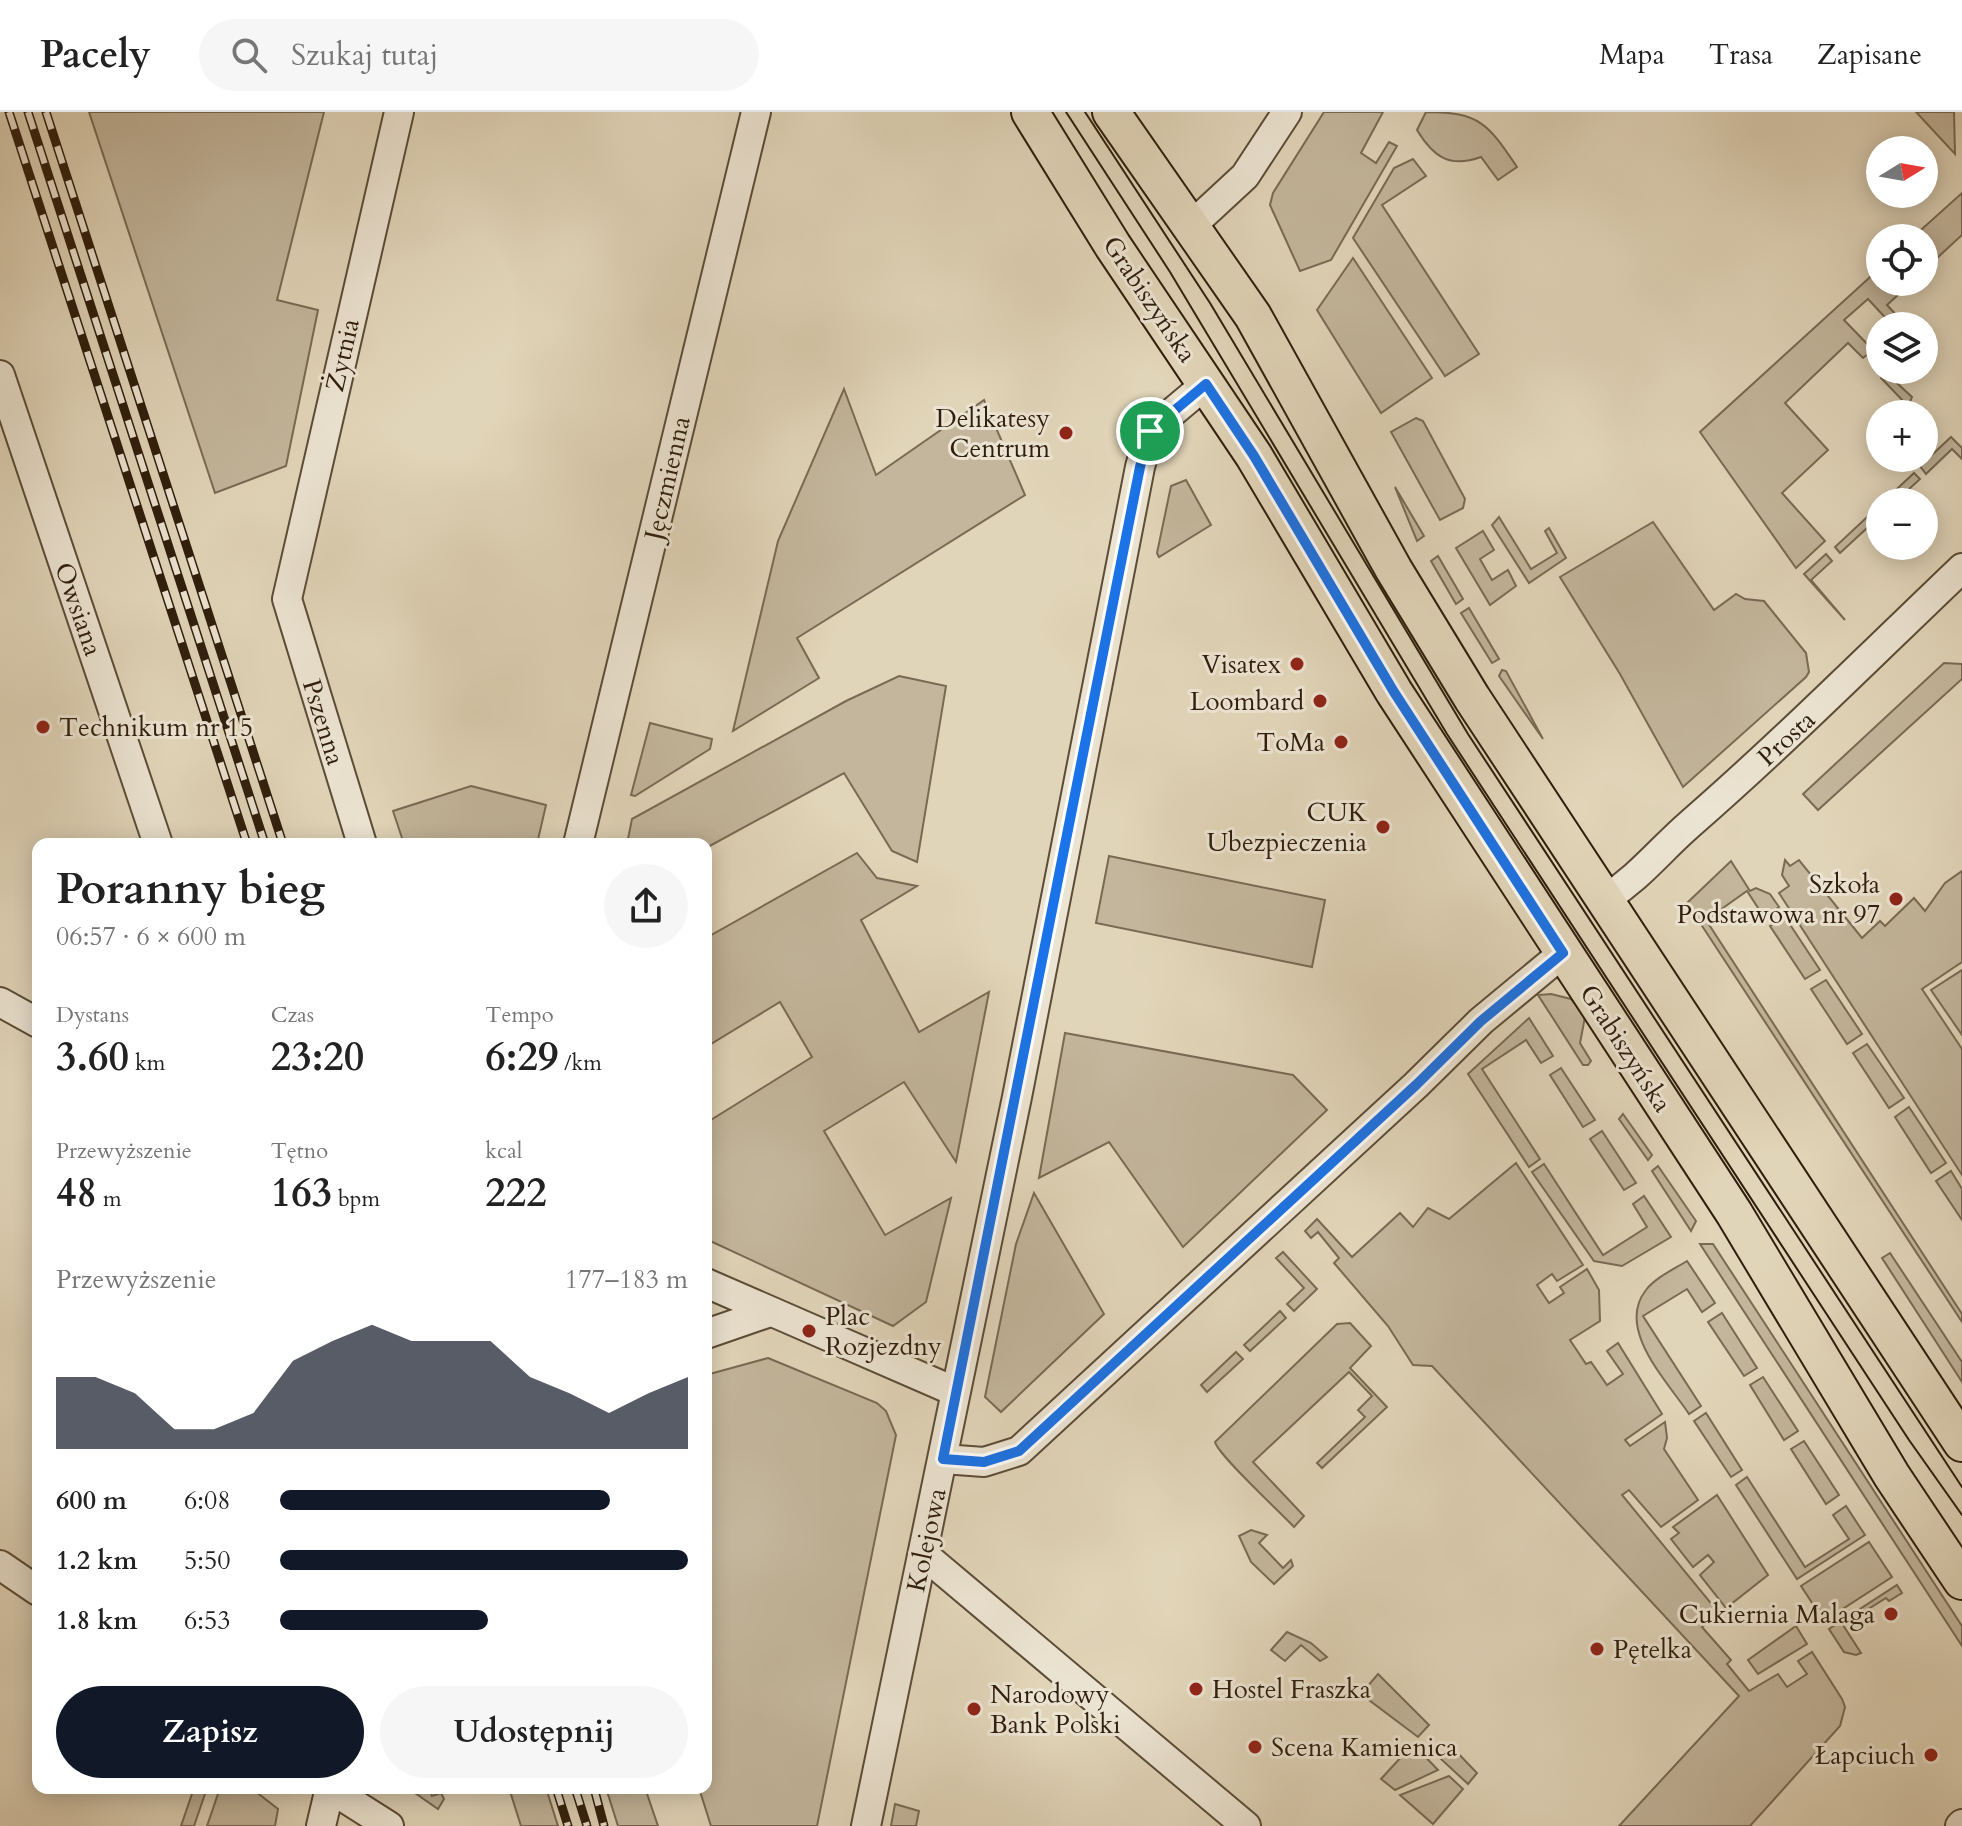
<!DOCTYPE html>
<html lang="pl">
<meta charset="utf-8">
<style>
:root{--surface:#fff;--page:#f6f6f6;--text:#222;--muted:#767676;--line:#e0e0e0;--accent:#111827}
body{margin:0;font-family:Cardo,serif;background:var(--page);color:var(--text);height:100vh;display:flex;flex-direction:column;font-size:30px;white-space:nowrap}
*{box-sizing:border-box;margin:0}
p{font-size:26px;color:var(--muted)}
.icon{flex:none;width:44px;height:44px;fill:none;stroke:currentColor;stroke-width:2;stroke-linecap:round;stroke-linejoin:round}
.map{position:relative;flex:1;overflow:hidden}
.drawer{position:absolute;left:32px;top:726px;width:680px;height:956px;display:flex;flex-direction:column;background:var(--surface);border-radius:16px;box-shadow:0 4px 20px #0003}
.drawer>*{flex:none}
.needle{width:52px;rotate:79deg}
.buttons{position:absolute;left:1866px;top:24px;display:grid;gap:16px}
.buttons a{display:grid;place-items:center;width:72px;height:72px;border-radius:50%;background:var(--surface);box-shadow:0 4px 20px #0003;font-size:40px}
.pin{position:absolute;display:grid;place-items:center;width:68px;height:68px;color:#fff;margin:-34px;border:4px solid #fff;border-radius:50%;box-shadow:0 2px 8px #0007}
.round{display:grid;place-items:center;flex:none;width:84px;height:84px;border-radius:42px;background:var(--page)}
.head{display:flex;align-items:center;justify-content:space-between;height:136px;padding:0 24px}
h1{font-size:44px;font-weight:700;line-height:60px}
.metrics{display:grid;grid-template-columns:repeat(3,1fr);gap:12px;height:136px;padding:8px 24px}
.metrics div{display:grid;align-content:center}
.metrics b{font-size:40px;font-weight:700}
.metrics small{font-size:22px;font-weight:400}
.metrics p{font-size:22px}
.chart{height:224px;padding:16px 24px}
.chart p{display:flex;justify-content:space-between}
.chart svg{width:100%;height:144px;margin-top:8px;fill:var(--accent);opacity:.7}
.cta{display:flex;gap:16px;margin-top:auto;padding:16px 24px}
.cta a{flex:1;height:92px;border-radius:48px;background:var(--accent);color:#fff;font-size:32px;font-weight:700;line-height:92px;text-align:center}
.cta a+a{background:var(--page);color:var(--text)}
ul{padding:0 24px;list-style:none;font-size:26px}
li{display:grid;grid-template-columns:128px 96px 1fr;align-items:center;height:60px}
li i{height:20px;border-radius:10px;background:var(--accent)}
header{display:flex;align-items:center;gap:48px;box-sizing:border-box;height:112px;padding:0 40px;background:var(--surface);border-bottom:2px solid var(--line)}
header strong{font-size:38px}
nav{display:flex;gap:44px;margin-inline-start:auto;font-size:28px}
.search{width:560px;height:72px;background:var(--page);display:flex;align-items:center;gap:20px;box-sizing:border-box;padding:0 28px;border-radius:44px;color:var(--muted);font-size:30px}
.map>svg:first-child{display:block}
</style>
<header>
<strong>Pacely</strong>
<div class="search"><svg class="icon" aria-label="search" viewBox="0 0 24 24"><circle cx="10" cy="10" r="6"/><path d="M15 15l6 6"/></svg>Szukaj tutaj</div>
<nav><a>Mapa</a><a>Trasa</a><a>Zapisane</a></nav>
</header>
<div class="map">
<svg width="1962" height="1714" viewBox="0 0 1962 1714">
<rect width="100%" height="100%" fill="#e1d5b9"/>
<filter id="stains"><feTurbulence type="fractalNoise" baseFrequency=".0025" numOctaves="4"/><feColorMatrix values="0 0 0 0 .2 0 0 0 0 .09 0 0 0 0 .02 0 0 0 .5 -.17"/></filter>
<radialGradient id="worn" r=".72"><stop offset=".6" stop-color="#630" stop-opacity="0"/><stop offset="1" stop-color="#630" stop-opacity=".3"/></radialGradient>
<g fill="#c3b69c" stroke="#796a54" stroke-width="2">
<path d="M89,0H324L277,188L318,198L286,354L215,381Z"/>
<path d="M1324,0H1383L1361,41L1376,51L1389,30L1397,34L1331,148L1300,159L1270,93L1273,81Z"/>
<path d="M1426,0C1480,0 1488,12 1517,55L1498,68L1481,45C1450,56 1434,46 1417,18Z"/>
<path d="M1916,0H1954L1955,42Z"/>
<path d="M1413,47L1426,64L1382,93L1479,242L1445,264L1353,126L1394,56Z"/>
<path d="M1962,81V123L1924,158V126H1912Z"/>
<path d="M1353,146L1432,266L1381,301L1317,198Z"/>
<path d="M1880,156V170H1912L1887,193L1903,210L1893,214L1868,187L1844,208L1873,238L1863,246L1848,231L1785,291L1828,338L1782,381L1825,429L1796,456L1700,320Z"/>
<path d="M1884,259L1912,285L1910,290L1905,291L1881,266Z"/>
<path d="M844,277L876,363L984,288L1025,383L797,526L819,566L733,619L778,429Z"/>
<path d="M1416,306L1423,309L1465,387L1463,396L1440,408L1391,320Z"/>
<path d="M1951,325L1962,336V347L1952,337L1926,362L1920,354Z"/>
<path d="M1914,361L1920,367L1895,390H1883Z"/>
<path d="M1186,368L1211,413L1159,445L1157,441L1171,374Z"/>
<path d="M1395,375L1424,424L1417,429Z"/>
<path d="M1880,393V404L1840,441L1835,435Z"/>
<path d="M1499,405L1531,457L1557,441L1545,419L1549,416L1566,446L1529,471L1492,413Z"/>
<path d="M1653,410L1714,498L1736,482L1745,487L1764,489L1806,541L1809,560L1806,565L1683,675L1620,562L1560,465Z"/>
<path d="M1483,419L1494,438L1480,447L1492,468L1508,458L1516,474L1490,493L1456,436Z"/>
<path d="M1826,442L1832,449L1811,468L1845,508L1804,462Z"/>
<path d="M1438,444L1463,487L1456,492L1431,449Z"/>
<path d="M1469,496L1499,547L1492,551L1461,501Z"/>
<path d="M1944,551L1962,552V567L1818,698L1803,682Z"/>
<path d="M1502,558L1506,559L1543,627L1499,564Z"/>
<path d="M899,564L946,574L917,750L892,739L844,661L706,736V732H627L632,707L846,589Z"/>
<path d="M650,611L712,627L710,637L635,684L631,683Z"/>
<path d="M471,674L546,693L537,732H404L393,699Z"/>
<path d="M857,741L877,766L917,774L861,808L919,920L989,880L956,1050L904,970L824,1019L885,1123L951,1086L926,1190L893,1214L706,1127V1011L812,945L780,890L706,935V826Z"/>
<path d="M1109,744L1325,788L1312,855L1096,811Z"/>
<path d="M1785,748L1790,754L1799,748L1862,826L1880,809L1885,814L1914,786L1925,799L1945,771L1962,759V850L1922,877L1962,937V1063L1779,781L1789,774L1782,763Z"/>
<path d="M1731,749L1750,779L1756,776L1770,782L1779,795L1764,805L1747,779L1706,808L1962,1202V1210L1687,791Z"/>
<path d="M1785,805L1820,858L1805,867L1770,814Z"/>
<path d="M1962,858V923L1931,878Z"/>
<path d="M1826,868L1862,922L1847,932L1811,877Z"/>
<path d="M1551,882L1571,887L1585,905L1580,931L1591,949L1588,953H1583L1538,883Z"/>
<path d="M1529,906L1553,944L1541,951L1526,928L1482,957L1540,1047L1529,1055L1468,962Z"/>
<path d="M1065,921L1293,963L1327,998L1183,1135L1109,1030L1039,1066Z"/>
<path d="M1867,932L1904,986L1889,996L1853,941Z"/>
<path d="M1561,956L1595,1008L1583,1015L1550,963Z"/>
<path d="M1909,995L1946,1051L1931,1061L1895,1005Z"/>
<path d="M1623,1002L1652,1043L1648,1048L1619,1007Z"/>
<path d="M1602,1019L1636,1071L1624,1078L1590,1027Z"/>
<path d="M1516,1051L1583,1153L1557,1169L1552,1162L1537,1173L1549,1191L1564,1181L1560,1175L1587,1157L1599,1178L1600,1209L1570,1228L1586,1252L1591,1250L1607,1273L1623,1262L1607,1239L1618,1231L1662,1302L1625,1328L1630,1334L1665,1310L1667,1326L1664,1337L1698,1388L1661,1415L1629,1378L1622,1383L1719,1501L1702,1515L1731,1548L1727,1552L1749,1579L1778,1562L1787,1575L1807,1562L1798,1549L1812,1540L1842,1587L1845,1595L1840,1614L1750,1714H1619L1739,1584L1432,1254L1413,1253L1388,1214L1334,1151L1339,1146L1318,1120L1311,1126L1305,1119L1317,1107L1352,1145L1400,1101L1413,1115L1428,1096L1449,1107Z"/>
<path d="M1544,1052L1603,1143L1647,1115L1633,1092L1644,1084L1671,1125L1622,1154L1594,1149L1532,1060Z"/>
<path d="M1658,1054L1696,1109L1691,1119L1652,1059Z"/>
<path d="M1951,1059L1962,1077V1108L1936,1069Z"/>
<path d="M1034,1081L1104,1202L1001,1300L985,1285L1016,1132Z"/>
<path d="M1700,1132H1713L1962,1514V1534Z"/>
<path d="M1283,1140L1317,1177L1294,1199L1287,1192L1304,1176L1276,1146Z"/>
<path d="M1890,1141L1962,1250V1270L1882,1146Z"/>
<path d="M1687,1149L1715,1191L1702,1200L1687,1177L1643,1204L1701,1294L1689,1302C1668,1270 1615,1217 1646,1178C1655,1166 1674,1157 1687,1149Z"/>
<path d="M1280,1199L1286,1206L1250,1239L1244,1233Z"/>
<path d="M1722,1201L1757,1256L1744,1264L1708,1210Z"/>
<path d="M1350,1211L1371,1234L1350,1256L1387,1295L1322,1356L1317,1351L1365,1305L1358,1298L1372,1284L1349,1260L1253,1350L1304,1404L1294,1415C1280,1400 1218,1343 1215,1330L1337,1212Z"/>
<path d="M1236,1240L1243,1247L1207,1280L1201,1273Z"/>
<path d="M768,1246L877,1291L886,1299L896,1323L817,1714H711L699,1676H706V1263Z"/>
<path d="M1763,1265L1798,1319L1784,1328L1750,1273Z"/>
<path d="M1706,1301L1742,1358L1731,1365L1694,1309Z"/>
<path d="M1804,1329L1839,1383L1826,1392L1791,1337Z"/>
<path d="M1747,1365L1805,1455L1849,1427L1833,1403L1846,1394L1865,1423L1797,1467L1736,1373Z"/>
<path d="M1717,1383L1768,1463L1726,1496L1700,1463L1714,1450L1708,1443L1693,1455L1671,1427L1679,1421L1673,1415Z"/>
<path d="M1251,1418L1267,1423L1259,1431L1283,1456L1291,1448L1293,1454L1274,1472L1251,1450L1239,1424Z"/>
<path d="M1869,1430L1892,1465L1824,1509L1801,1474Z"/>
<path d="M1897,1473L1902,1481L1889,1489L1886,1486L1843,1513L1861,1541L1856,1543L1844,1540L1829,1517Z"/>
<path d="M1796,1514L1807,1532L1758,1562L1748,1548Z"/>
<path d="M1287,1520L1311,1531L1327,1545L1320,1549L1301,1533L1285,1549L1271,1538Z"/>
<path d="M1378,1562L1429,1613L1418,1625L1361,1582Z"/>
<path d="M1413,1632L1438,1658L1395,1678L1381,1667Z"/>
<path d="M1452,1635L1477,1661L1468,1672L1441,1647Z"/>
<path d="M1449,1664L1463,1677L1433,1712L1400,1683Z"/>
<path d="M194,1676H207L194,1714H181Z"/>
<path d="M220,1676H251L278,1697L275,1714H207Z"/>
<path d="M408,1676L430,1678L432,1684L441,1681L444,1687L438,1697Z"/>
<path d="M509,1676H546L558,1714H521Z"/>
<path d="M606,1676H645L658,1714H618Z"/>
<path d="M895,1692L919,1699L916,1714H891Z"/>
</g>
<g fill="none" stroke-linecap="round" stroke-linejoin="round">
<defs>
<g id="minor">
<path d="M1191,114L1245,64L1287,0"/>
<path d="M0,263L158,732"/>
<path d="M362,732L287,487L399,0"/>
<path d="M578,732L756,0"/>
<path d="M1604,788C1642,763 1658,740 1690,712C1784,630 1872,542 1962,456"/>
<path d="M0,890L38,911"/>
<path d="M706,1171L954,1279"/>
<path d="M706,1222L770,1200"/>
<path d="M943,1347L984,1350L1019,1339L1416,973L1481,909L1563,841"/>
<path d="M923,1442L1246,1714"/>
<path d="M0,1453L38,1479"/>
<path d="M329,1676L389,1714"/>
<path d="M321,1714L330,1676"/>
<path d="M866,1714L1017,985L1140,355L1150,319L1206,272"/>
<path d="M1960,1714L1962,1712"/>
</g>
<g id="major">
<path d="M1030,0L1113,134L1254,344L1394,580L1734,1101L1892,1364L1962,1469"/>
<path d="M1111,0L1253,204L1394,458L1472,586L1962,1331"/>
</g>
</defs>
<use href="#minor" stroke="#5c4c37" stroke-width="32"/>
<use href="#major" stroke="#2f1e0c" stroke-width="40"/>
<use href="#minor" stroke="#ece4d2" stroke-width="28"/>
<use href="#major" stroke="#e1d5b9" stroke-width="36"/>
<g stroke="#2f1e0c" stroke-width="2">
<path d="M1066,0L1170,160L1447,622L1909,1328L1962,1403"/>
<path d="M1085,0L1210,191L1468,622L1962,1375"/>
</g>
<defs>
<g id="rail">
<path d="M9,0L247,732"/>
<path d="M28,0L265,732"/>
<path d="M46,0L283,732"/>
<path d="M556,1676L568,1714"/>
<path d="M575,1676L587,1714"/>
<path d="M594,1676L604,1714"/>
</g>
</defs>
<use href="#rail" stroke="#2f1e0c" stroke-width="9"/>
<use href="#rail" stroke="#ece4d2" stroke-width="6" stroke-dasharray="18" stroke-linecap="butt"/>
</g>
<g fill="none" stroke-linecap="round" stroke-linejoin="round">
<defs>
<path id="route" d="M1206,272L1254,344L1394,580L1563,841L1481,909L1416,973L1019,1339L984,1350L943,1347L1140,355L1150,319Z"/>
</defs>
<use href="#route" stroke="#fff" stroke-width="16"/>
<use href="#route" stroke="#1a73e8" stroke-width="10"/>
</g>
<g fill="#8f2418" stroke="#ece4d2" stroke-width="3">
<circle cx="1066" cy="321" r="8"/>
<circle cx="1297" cy="552" r="8"/>
<circle cx="1320" cy="589" r="8"/>
<circle cx="43" cy="615" r="8"/>
<circle cx="1341" cy="630" r="8"/>
<circle cx="1383" cy="715" r="8"/>
<circle cx="1896" cy="787" r="8"/>
<circle cx="809" cy="1219" r="8"/>
<circle cx="1891" cy="1502" r="8"/>
<circle cx="1597" cy="1537" r="8"/>
<circle cx="1196" cy="1577" r="8"/>
<circle cx="974" cy="1597" r="8"/>
<circle cx="1255" cy="1635" r="8"/>
<circle cx="1931" cy="1643" r="8"/>
</g>
<g text-anchor="middle" stroke-width="6" stroke-linejoin="round" paint-order="stroke">
<g font-size="26" fill="#2f1e0c" stroke="#ece4d2">
<text transform="translate(1150 187) rotate(56)" y="9">Grabiszyńska</text>
<text transform="translate(342 243) rotate(-77)" y="9">Żytnia</text>
<text transform="translate(667 366) rotate(-77)" y="9">Jęczmienna</text>
<text transform="translate(79 497) rotate(71)" y="9">Owsiana</text>
<text transform="translate(324 610) rotate(73)" y="9">Pszenna</text>
<text transform="translate(1786 626) rotate(-43)" y="9">Prosta</text>
<text transform="translate(1626 936) rotate(57)" y="9">Grabiszyńska</text>
<text transform="translate(926 1428) rotate(-78)" y="9">Kolejowa</text>
</g>
<g font-size="26" fill="#2f1e0c" stroke="#ece4d2" text-anchor="end">
<text x="1050" y="315">Delikatesy<tspan x="1050" dy="30">Centrum</tspan></text>
<text x="1281" y="561">Visatex</text>
<text x="1304" y="598">Loombard</text>
<text x="59" y="624" text-anchor="start">Technikum nr 15</text>
<text x="1325" y="639">ToMa</text>
<text x="1367" y="709">CUK<tspan x="1367" dy="30">Ubezpieczenia</tspan></text>
<text x="1880" y="781">Szkoła<tspan x="1880" dy="30">Podstawowa nr 97</tspan></text>
<text x="825" y="1213" text-anchor="start">Plac<tspan x="825" dy="30">Rozjezdny</tspan></text>
<text x="1875" y="1511">Cukiernia Malaga</text>
<text x="1613" y="1546" text-anchor="start">Pętelka</text>
<text x="1212" y="1586" text-anchor="start">Hostel Fraszka</text>
<text x="990" y="1591" text-anchor="start">Narodowy<tspan x="990" dy="30">Bank Polski</tspan></text>
<text x="1271" y="1644" text-anchor="start">Scena Kamienica</text>
<text x="1915" y="1652">Łapciuch</text>
</g>
</g>
<rect width="100%" height="100%" filter="url(#stains)"/>
<rect width="100%" height="100%" fill="url(#worn)"/>
</svg>
<div class="buttons">
<a><svg class="needle" viewBox="-14 -14 28 28"><path d="M0-13l5 13h-10z" fill="#e53935"/><path d="M0 13l5-13h-10z" fill="#767676"/></svg></a>
<a><svg class="icon" aria-label="locate" viewBox="0 0 24 24"><circle cx="12" cy="12" r="6"/><path d="M12 2v4M12 18v4M2 12h4M18 12h4"/></svg></a>
<a><svg class="icon" aria-label="layers" viewBox="0 0 24 24"><path d="M12 4l9 5-9 5-9-5zM3 14l9 5 9-5"/></svg></a>
<a>+</a>
<a>−</a>
</div>
<div class="pin" style="left:1150px;top:319px;background:#1e9e55"><svg class="icon" aria-label="arrive" viewBox="0 0 24 24"><path d="M6 21V4h12l-3 4 3 4H6"/></svg></div>
<section class="drawer">
<div class="head"><div><h1>Poranny bieg</h1><p>06:57 · 6 × 600 m</p></div><a class="round"><svg class="icon" aria-label="share" viewBox="0 0 24 24"><path d="M12 15V3M7 8l5-5 5 5M5 13v7h14v-7"/></svg></a></div>
<div class="metrics">
<div><p>Dystans</p><b>3.60<small> km</small></b></div>
<div><p>Czas</p><b>23:20</b></div>
<div><p>Tempo</p><b>6:29<small> /km</small></b></div>
</div>
<div class="metrics">
<div><p>Przewyższenie</p><b>48<small> m</small></b></div>
<div><p>Tętno</p><b>163<small> bpm</small></b></div>
<div><p>kcal</p><b>222</b></div>
</div>
<div class="chart"><p><span>Przewyższenie</span>177–183 m</p>
<svg viewBox="0 0 160 44" preserveAspectRatio="none"><path d="M0 44V22L10 22L20 27L30 38L40 38L50 33L60 17L70 11L80 6L90 11L100 11L110 11L120 22L130 27L140 33L150 27L160 22V44z"/></svg>
</div>
<ul>
<li><b>600 m</b>6:08<i style="width:81%"></i></li>
<li><b>1.2 km</b>5:50<i style="width:100%"></i></li>
<li><b>1.8 km</b>6:53<i style="width:51%"></i></li>
</ul>
<div class="cta"><a>Zapisz</a><a>Udostępnij</a></div>
</section>
</div>
